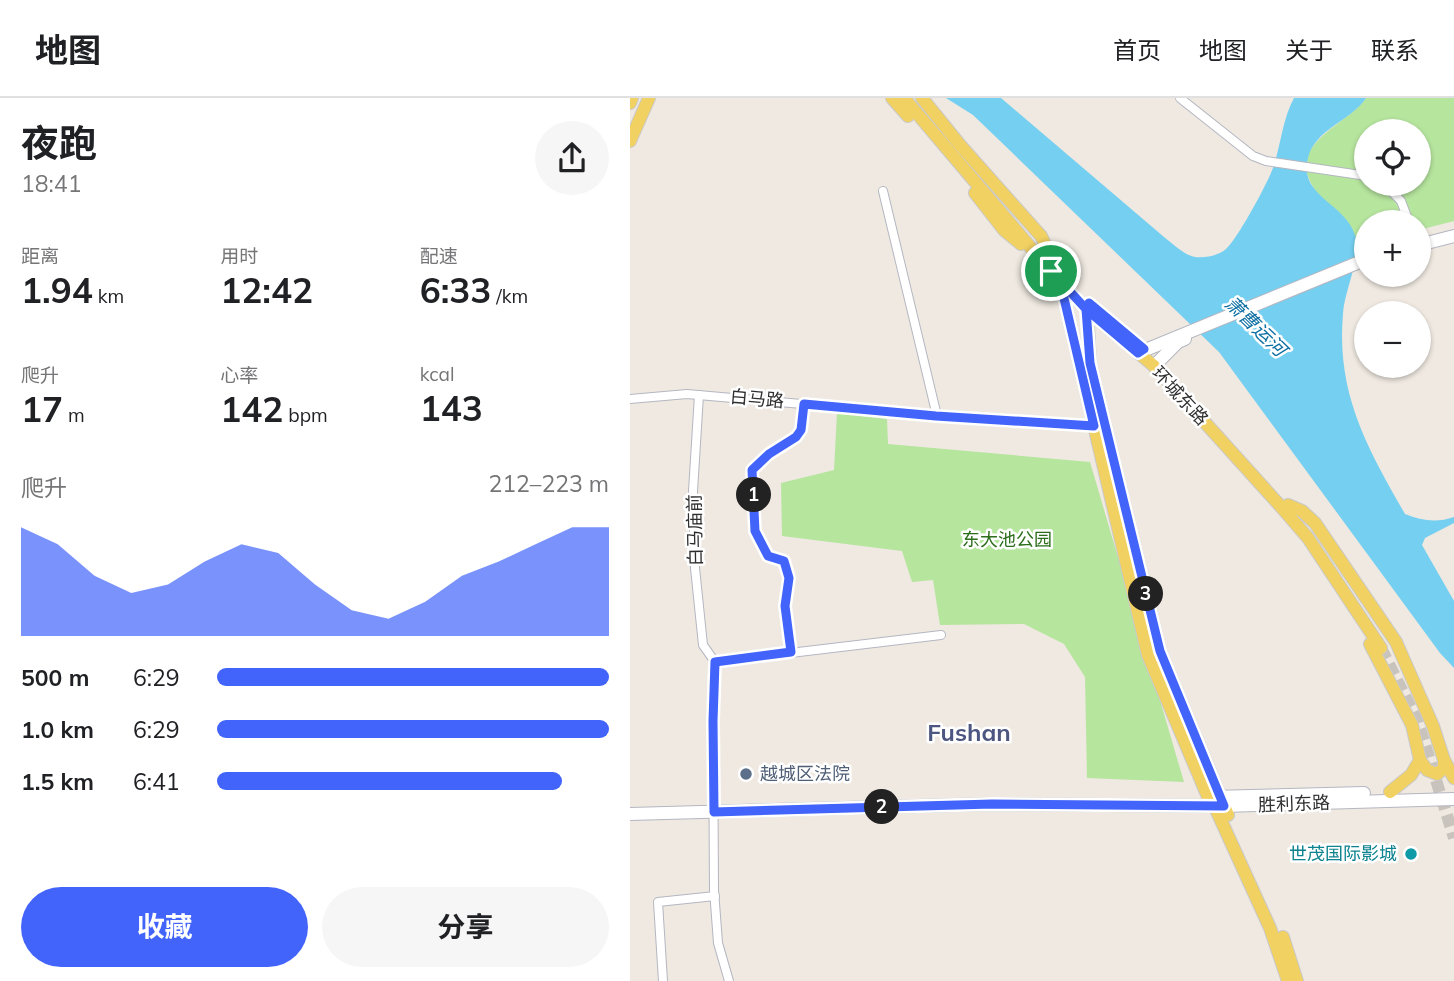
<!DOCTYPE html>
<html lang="zh">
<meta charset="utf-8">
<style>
:root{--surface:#fff;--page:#f6f6f6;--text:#202124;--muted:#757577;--line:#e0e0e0;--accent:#4264fb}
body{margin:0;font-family:Mulish,"Noto Sans SC",sans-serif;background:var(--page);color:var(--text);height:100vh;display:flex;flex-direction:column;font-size:26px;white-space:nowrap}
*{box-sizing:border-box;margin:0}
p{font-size:23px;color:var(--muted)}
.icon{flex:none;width:38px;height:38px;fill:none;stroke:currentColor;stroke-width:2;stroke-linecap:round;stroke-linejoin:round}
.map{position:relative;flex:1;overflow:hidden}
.side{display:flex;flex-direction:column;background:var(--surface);width:630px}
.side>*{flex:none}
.tools{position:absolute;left:724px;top:21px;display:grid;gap:14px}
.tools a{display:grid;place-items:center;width:77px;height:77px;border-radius:50%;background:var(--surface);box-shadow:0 2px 5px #0004;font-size:35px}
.pin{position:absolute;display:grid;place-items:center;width:60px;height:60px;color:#fff;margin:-30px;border:4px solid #fff;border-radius:50%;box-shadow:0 2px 7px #0007}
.km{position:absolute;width:35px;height:35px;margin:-18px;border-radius:50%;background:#222;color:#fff;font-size:19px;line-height:35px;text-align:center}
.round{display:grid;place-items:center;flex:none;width:74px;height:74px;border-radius:37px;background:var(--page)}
.headline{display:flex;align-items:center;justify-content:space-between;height:119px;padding:0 21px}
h1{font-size:38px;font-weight:700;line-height:52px}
.figures{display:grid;grid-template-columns:repeat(3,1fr);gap:10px;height:119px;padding:7px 21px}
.figures div{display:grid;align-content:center}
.figures b{font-size:35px;font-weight:700}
.figures small{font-size:19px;font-weight:400}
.figures p{font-size:19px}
.chart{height:196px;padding:14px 21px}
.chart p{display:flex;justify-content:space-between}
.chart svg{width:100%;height:126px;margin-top:7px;fill:var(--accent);opacity:.7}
.primary-button{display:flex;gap:14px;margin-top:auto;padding:14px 21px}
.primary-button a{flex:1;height:80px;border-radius:42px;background:var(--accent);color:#fff;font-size:28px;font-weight:700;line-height:80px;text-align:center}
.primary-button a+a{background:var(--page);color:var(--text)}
ul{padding:0 21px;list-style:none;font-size:23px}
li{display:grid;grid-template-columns:112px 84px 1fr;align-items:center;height:52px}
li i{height:18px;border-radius:9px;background:var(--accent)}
header{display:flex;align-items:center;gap:42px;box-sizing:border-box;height:98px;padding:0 35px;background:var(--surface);border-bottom:2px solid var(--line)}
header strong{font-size:33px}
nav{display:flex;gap:38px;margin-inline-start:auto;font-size:24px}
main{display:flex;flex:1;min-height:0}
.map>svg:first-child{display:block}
</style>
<header>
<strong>地图</strong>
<nav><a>首页</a><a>地图</a><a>关于</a><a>联系</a></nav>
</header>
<main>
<section class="side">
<div class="headline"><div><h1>夜跑</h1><p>18:41</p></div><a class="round"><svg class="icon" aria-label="share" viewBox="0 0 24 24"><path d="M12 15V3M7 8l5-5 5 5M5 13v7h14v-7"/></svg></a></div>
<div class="figures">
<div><p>距离</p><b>1.94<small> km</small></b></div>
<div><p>用时</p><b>12:42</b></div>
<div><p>配速</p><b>6:33<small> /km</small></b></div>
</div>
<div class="figures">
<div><p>爬升</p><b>17<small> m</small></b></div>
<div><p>心率</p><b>142<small> bpm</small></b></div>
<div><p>kcal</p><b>143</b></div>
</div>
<div class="chart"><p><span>爬升</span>212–223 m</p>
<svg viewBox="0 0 160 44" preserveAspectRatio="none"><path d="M0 44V6L10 12L20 23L30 29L40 26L50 18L60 12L70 15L80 26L90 35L100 38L110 32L120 23L130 18L140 12L150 6L160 6V44z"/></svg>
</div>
<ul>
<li><b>500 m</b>6:29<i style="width:100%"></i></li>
<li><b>1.0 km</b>6:29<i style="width:100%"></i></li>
<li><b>1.5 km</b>6:41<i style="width:88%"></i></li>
</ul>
<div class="primary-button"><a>收藏</a><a>分享</a></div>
</section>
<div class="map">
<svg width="824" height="883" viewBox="0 0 824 883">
<rect width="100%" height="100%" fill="#efe9e1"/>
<g fill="#b6e59e" fill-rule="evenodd">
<path d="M736,0H824V123L789,132V124H737V150L726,154C727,123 687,107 678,78C666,42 720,24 736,0ZM737,33H789V86H737Z"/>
<path d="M207,315L257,321L258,346L460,364L554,684L457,680L455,579L434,546L394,526L310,527L303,482L282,484L272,453L152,438L151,385L204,372Z"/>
</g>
<path fill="#75cff0" d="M316,0H371L534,139C543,146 554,157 565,159C575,160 588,158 596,151C608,140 639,83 644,67C651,45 653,20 664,0H736C721,23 685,31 678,60C668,98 715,105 725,137C732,159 714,193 713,216C706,295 737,350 775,416C792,423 807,425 824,419V425L795,440L792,447L824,503V570L810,555L589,254L343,17Z"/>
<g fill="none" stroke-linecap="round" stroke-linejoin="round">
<path stroke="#c8c4bd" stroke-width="12" stroke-dasharray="12 6" stroke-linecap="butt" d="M751,550L788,624L824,740"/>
<defs>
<g id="minor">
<path d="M550,0L623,58L636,63L737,78"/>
<path d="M754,86L771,103L779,124"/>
<path d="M253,93L307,318"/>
<path d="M69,297L63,393L65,470L73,547L85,564"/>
<path d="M0,301L57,296L307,318L464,328"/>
<path d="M161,554L155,508L159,480L154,463L138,458L125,433L123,372L139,356L166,339L171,332L174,306"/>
<path d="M33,883L28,804L85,798"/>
<path d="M99,883L88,845L84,792L83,623L85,564L311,537"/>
</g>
<g id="secondary">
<path d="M789,147L824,138"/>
<path d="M508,255L737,161"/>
<path d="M524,268L548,244L555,241"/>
<path d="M581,699L734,695"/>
<path d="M0,716L362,706L594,708L824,701"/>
</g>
<g id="primary">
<path d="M262,0L278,18"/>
<path d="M274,0L418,170L456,211L524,268L653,411L678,440L751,550"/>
<path d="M292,0L330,47L411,138L425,167"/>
<path d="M0,5L2,0"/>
<path d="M0,43L19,0"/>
<path d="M345,95L374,132L391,146"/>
<path d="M421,173L433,196L518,557L578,699L584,707L640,830L658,883"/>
<path d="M457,208L460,265L530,553L598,717"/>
<path d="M658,407L672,413L685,425L766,544L803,628L814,662L824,680"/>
<path d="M740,546L782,627L790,662L781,677L760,694"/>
<path d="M790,662L797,672L807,676L814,670V662"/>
<path d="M653,839L667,883"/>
</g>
</defs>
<use href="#minor" stroke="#b4b7c1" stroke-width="10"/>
<use href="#secondary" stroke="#b4b7c1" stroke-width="14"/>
<use href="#primary" stroke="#c9c9c9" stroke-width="14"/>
<use href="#minor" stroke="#fff" stroke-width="8"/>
<use href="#secondary" stroke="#fff" stroke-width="12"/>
<use href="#primary" stroke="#f2d163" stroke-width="12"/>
</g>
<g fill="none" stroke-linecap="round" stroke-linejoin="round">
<defs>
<path id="route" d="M421,173L433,196L464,328L306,318L174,306L171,332L166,339L139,356L122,372L125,433L138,458L154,463L159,480L155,508L161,554L85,564L83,623L84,714L362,706L594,708L530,553L460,265L456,211L508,255L514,251L459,205L456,211L421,173"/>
</defs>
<use href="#route" stroke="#fff" stroke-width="14"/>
<use href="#route" stroke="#4264fb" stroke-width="9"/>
</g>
<circle fill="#5c6f8a" stroke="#fff" stroke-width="2.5" cx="116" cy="676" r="7"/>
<circle fill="#0f9aa8" stroke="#fff" stroke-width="2.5" cx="781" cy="756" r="7"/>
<g text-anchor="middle" stroke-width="5" stroke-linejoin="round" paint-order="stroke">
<g font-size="18" fill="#2e2e2e" stroke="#fff">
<text transform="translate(550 298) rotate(47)" y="6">环城东路</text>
<text transform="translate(127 301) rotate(5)" y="6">白马路</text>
<text transform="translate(65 432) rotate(-91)" y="6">白马庙前</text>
<text transform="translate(664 706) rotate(-2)" y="6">胜利东路</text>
</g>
<g font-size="18" fill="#2c6e1b" stroke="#fff">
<text x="377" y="448">东大池公园</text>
</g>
<g font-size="18" fill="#4e5e75" stroke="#fff" text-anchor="start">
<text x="130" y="682">越城区法院</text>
</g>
<g font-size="18" fill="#0d838f" stroke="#fff" text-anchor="end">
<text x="767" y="762">世茂国际影城</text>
</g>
<g font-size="19" font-style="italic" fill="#0d6fa3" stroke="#fff">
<text transform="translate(626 228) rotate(44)" y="7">萧曹运河</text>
</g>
<g font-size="24" font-weight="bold" fill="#4d5680" stroke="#fff">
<text x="339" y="643">Fushan</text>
</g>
</g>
</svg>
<div class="tools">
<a><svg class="icon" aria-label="locate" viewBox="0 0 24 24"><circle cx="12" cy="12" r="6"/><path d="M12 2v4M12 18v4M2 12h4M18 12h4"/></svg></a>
<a>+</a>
<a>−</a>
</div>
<div class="pin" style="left:421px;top:173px;background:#1e9e55"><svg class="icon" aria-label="arrive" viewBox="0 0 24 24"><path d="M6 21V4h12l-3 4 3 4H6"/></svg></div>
<b class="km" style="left:124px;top:397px">1</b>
<b class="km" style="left:252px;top:709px">2</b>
<b class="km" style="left:516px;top:496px">3</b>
</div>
</main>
